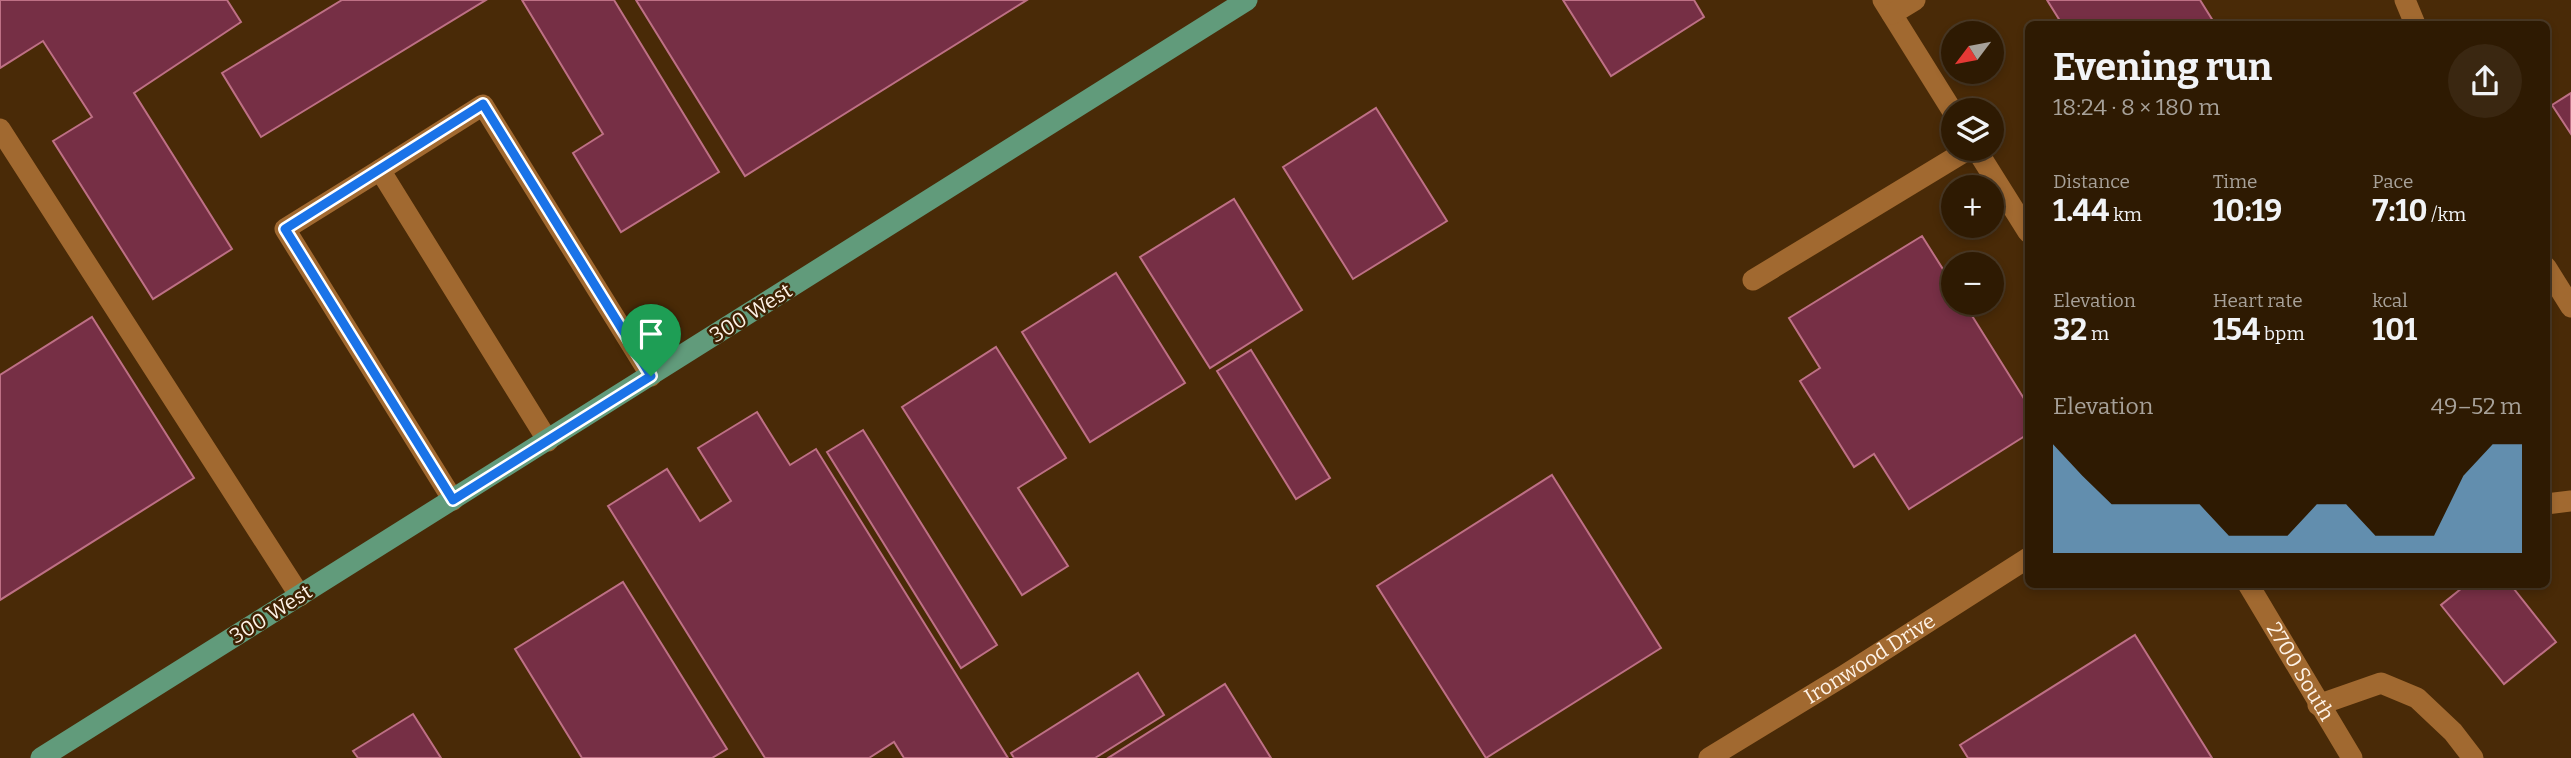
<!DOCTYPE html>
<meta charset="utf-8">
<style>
:root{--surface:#2e1a02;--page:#3a2711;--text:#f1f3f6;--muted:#a7a199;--line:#493824;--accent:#78bff7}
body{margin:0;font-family:Bitter,serif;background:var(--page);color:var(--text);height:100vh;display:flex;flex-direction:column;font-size:26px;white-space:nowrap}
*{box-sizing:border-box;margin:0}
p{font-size:23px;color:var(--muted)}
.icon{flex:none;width:38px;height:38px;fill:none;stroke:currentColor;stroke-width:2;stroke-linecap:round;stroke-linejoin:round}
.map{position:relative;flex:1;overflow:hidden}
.panel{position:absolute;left:2025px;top:21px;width:525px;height:567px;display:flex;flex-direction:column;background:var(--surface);border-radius:10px;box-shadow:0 4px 10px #0003,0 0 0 2px var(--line)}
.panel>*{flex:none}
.needle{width:46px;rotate:238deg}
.tools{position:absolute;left:1941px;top:21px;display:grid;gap:14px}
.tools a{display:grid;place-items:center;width:63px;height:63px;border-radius:50%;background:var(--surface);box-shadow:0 4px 10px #0003,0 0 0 2px var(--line);font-size:35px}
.pin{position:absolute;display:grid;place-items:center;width:60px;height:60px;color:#fff;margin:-72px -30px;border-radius:50% 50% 50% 0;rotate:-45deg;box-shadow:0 0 7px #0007}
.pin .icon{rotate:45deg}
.round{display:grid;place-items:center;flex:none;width:74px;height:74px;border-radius:37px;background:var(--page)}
.summary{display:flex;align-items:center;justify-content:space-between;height:119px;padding:0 28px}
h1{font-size:38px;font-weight:700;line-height:52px}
.metrics{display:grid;grid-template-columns:repeat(3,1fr);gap:10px;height:119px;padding:7px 28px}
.metrics div{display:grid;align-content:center}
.metrics b{font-size:30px;font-weight:700}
.metrics small{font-size:19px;font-weight:400}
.metrics p{font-size:19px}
.chart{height:196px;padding:14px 28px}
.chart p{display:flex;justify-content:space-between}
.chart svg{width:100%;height:126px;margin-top:7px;fill:var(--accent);opacity:.7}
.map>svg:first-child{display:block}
</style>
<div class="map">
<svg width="2571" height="758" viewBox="0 0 2571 758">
<rect width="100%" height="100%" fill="#3e2203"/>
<path fill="#492a07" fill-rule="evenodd" d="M0,0H2571V758H0ZM2028,24H2546V584H2028ZM1953,33H1992V72H1953ZM1953,110H1992V149H1953ZM1953,187H1992V226H1953ZM1953,264H1992V303H1953Z"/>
<g fill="#762f45" stroke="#be7085" stroke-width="2">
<path d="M0,0H227L241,22L134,93L232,249L153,299L53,141L92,117L43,41L0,68Z"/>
<path d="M342,0H486L261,137L222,73Z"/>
<path d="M522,0H614L719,172L621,232L573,153L603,134Z"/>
<path d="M636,0H1027L745,176Z"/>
<path d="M1563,0H1694L1704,17L1611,76Z"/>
<path d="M2047,0H2200L2215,24H2062Z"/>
<path d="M2571,93V134L2552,105Z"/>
<path d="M1376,108L1447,221L1353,279L1283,167Z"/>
<path d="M1234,199L1302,310L1210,368L1140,257Z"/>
<path d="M1922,236L1953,285V303H1964L2028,405V434L1909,509L1874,454L1854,467L1800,381L1820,368L1789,318Z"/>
<path d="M1116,273L1185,383L1090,442L1022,332Z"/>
<path d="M92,317L194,478L0,600V375Z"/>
<path d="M996,347L1066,458L1018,488L1068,566L1022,595L902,407Z"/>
<path d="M1251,350L1330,478L1296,499L1217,371Z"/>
<path d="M757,412L790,465L816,449L1008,758H904L894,742L869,758H765L608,506L667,469L700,521L731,501L698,448Z"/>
<path d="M863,430L997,645L961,668L827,452Z"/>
<path d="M1552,475L1661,648L1486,758L1377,586Z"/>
<path d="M623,582L727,749L712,758H582L515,649Z"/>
<path d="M2467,584H2510L2556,642L2504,684L2441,605Z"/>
<path d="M2135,635L2212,758H1968L1960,745Z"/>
<path d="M1138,673L1164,715L1095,758H1014L1011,753Z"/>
<path d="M1225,684L1271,758H1108Z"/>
<path d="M413,714L441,758H358L353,751Z"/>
</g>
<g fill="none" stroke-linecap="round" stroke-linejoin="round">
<g stroke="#a16930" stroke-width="21">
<path d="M1883,0L1953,112"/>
<path d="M2405,0L2415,24"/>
<path d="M1892,14L1915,0"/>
<path d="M0,129L300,596"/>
<path d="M1976,149L2028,232"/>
<path d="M380,170L483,105L651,376"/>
<path d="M2546,267L2571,307"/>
<path d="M1753,280L1969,149"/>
<path d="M453,500L285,229L380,170L548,441"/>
<path d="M2546,504L2571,501"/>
<path id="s1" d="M2248,584L2352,758"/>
<path d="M2318,705L2381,683L2417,698L2453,732L2473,758"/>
<path id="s2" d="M1709,758L1845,675L2028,558"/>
</g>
<path stroke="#619b7b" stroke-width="21" d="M41,758L1247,0"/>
</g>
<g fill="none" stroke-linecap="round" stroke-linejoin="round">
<defs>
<path id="route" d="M483,104L651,376L453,500L285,229Z"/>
</defs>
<use href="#route" stroke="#fff" stroke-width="14"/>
<use href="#route" stroke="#1a73e8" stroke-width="9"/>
</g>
<g text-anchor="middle" stroke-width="5" stroke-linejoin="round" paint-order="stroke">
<g font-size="21" fill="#fef2e6" stroke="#3e2203">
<text transform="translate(751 313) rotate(-32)" y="7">300 West</text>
<text transform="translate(271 614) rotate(-32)" y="7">300 West</text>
<text dy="7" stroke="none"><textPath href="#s2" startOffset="189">Ironwood Drive</textPath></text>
<text dy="7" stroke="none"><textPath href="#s1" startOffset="102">2700 South</textPath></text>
</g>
</g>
</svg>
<div class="tools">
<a><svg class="needle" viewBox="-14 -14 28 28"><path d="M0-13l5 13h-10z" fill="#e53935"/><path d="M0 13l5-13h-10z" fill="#a7a199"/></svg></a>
<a><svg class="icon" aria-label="layers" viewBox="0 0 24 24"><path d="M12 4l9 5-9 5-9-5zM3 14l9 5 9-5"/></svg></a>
<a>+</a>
<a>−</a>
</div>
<div class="pin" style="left:651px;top:376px;background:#1e9e55"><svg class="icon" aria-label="arrive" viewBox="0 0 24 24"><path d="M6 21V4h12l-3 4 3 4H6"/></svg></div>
<section class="panel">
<div class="summary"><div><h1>Evening run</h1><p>18:24 · 8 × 180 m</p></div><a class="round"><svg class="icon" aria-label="share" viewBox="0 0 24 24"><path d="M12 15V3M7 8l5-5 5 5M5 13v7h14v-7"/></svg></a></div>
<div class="metrics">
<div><p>Distance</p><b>1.44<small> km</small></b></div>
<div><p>Time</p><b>10:19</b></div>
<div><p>Pace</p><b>7:10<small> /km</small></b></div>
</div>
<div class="metrics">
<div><p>Elevation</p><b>32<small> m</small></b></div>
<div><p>Heart rate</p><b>154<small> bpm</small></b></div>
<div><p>kcal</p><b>101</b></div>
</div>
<div class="chart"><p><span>Elevation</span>49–52 m</p>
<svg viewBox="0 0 160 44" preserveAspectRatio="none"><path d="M0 44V6L10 17L20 27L30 27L40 27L50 27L60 38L70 38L80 38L90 27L100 27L110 38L120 38L130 38L140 17L150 6L160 6V44z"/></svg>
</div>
</section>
</div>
